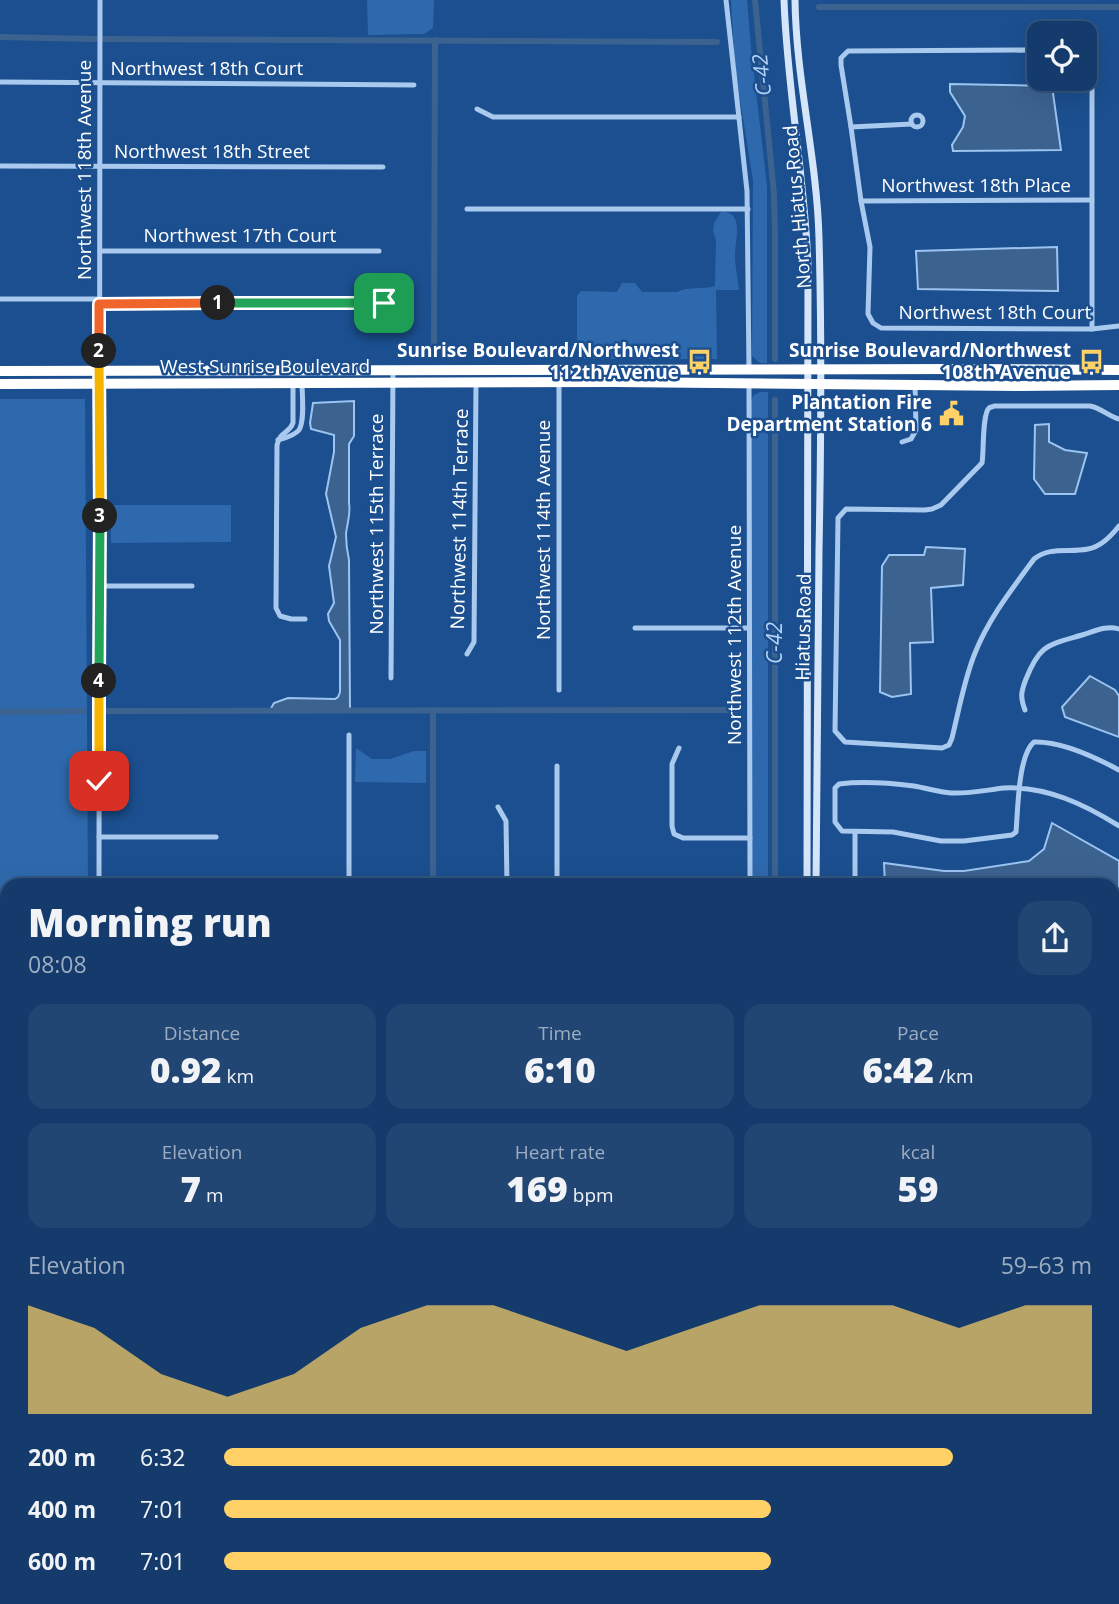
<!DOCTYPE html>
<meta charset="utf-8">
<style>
:root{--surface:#143b6b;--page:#214673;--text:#f1f3f6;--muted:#9dadc1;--line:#33557e;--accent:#ffd166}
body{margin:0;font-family:"Open Sans",sans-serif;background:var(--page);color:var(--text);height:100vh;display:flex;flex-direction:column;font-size:26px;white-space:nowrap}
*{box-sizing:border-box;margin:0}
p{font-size:23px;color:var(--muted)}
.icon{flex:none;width:38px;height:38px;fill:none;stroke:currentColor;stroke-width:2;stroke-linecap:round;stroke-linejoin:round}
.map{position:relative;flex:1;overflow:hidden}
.details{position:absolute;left:0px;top:878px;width:1120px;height:726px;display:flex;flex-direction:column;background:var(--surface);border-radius:21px 21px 0 0;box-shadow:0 7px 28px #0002,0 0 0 2px var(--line)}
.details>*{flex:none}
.tools{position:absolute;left:1027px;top:21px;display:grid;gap:14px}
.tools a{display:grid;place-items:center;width:70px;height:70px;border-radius:14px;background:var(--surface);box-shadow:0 7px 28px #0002,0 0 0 2px var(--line);font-size:35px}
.pin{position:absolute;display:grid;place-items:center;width:60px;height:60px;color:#fff;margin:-30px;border-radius:14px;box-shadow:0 4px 10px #0006}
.km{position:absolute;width:35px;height:35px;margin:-18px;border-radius:50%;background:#222;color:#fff;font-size:19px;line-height:35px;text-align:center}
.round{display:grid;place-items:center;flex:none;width:74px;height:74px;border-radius:21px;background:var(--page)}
.overview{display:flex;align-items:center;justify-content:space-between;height:119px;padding:0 28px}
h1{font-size:38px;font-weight:800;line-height:52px}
.metrics{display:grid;grid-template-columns:repeat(3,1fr);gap:10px;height:119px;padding:7px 28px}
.metrics div{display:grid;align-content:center;border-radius:18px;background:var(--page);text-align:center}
.metrics b{font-size:35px;font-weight:800}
.metrics small{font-size:19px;font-weight:400}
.metrics p{font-size:19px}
.chart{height:196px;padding:14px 28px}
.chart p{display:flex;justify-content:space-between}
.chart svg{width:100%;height:126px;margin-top:7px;fill:var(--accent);opacity:.7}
ul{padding:0 28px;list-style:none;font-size:23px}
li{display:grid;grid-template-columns:112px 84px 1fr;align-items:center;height:52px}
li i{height:18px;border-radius:9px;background:var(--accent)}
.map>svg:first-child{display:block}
</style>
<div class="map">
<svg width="1119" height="1604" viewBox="0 0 1119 1604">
<rect width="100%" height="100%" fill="#1b4f8f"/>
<g fill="#2e69ad">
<path d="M367,0H434L433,28L424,34L368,35Z"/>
<path d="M731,0H747L751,48L767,186V363H760L752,356L753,180L735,69Z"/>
<path d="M721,212C745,211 735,240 735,255C735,267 738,278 739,290H716L717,359H577V296L581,291L617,292L622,283H635L642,292H677C688,286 703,290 715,286L716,240L713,231L714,223Z"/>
<path d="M760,392H768V886L751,885V400L754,395Z"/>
<path d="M0,399H85L88,885L7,886V963H0Z"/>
<path d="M111,505H231V542L111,543Z"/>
<path d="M356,748L372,759H390L414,751H426V783L355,782Z"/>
<path d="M1119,1573V1604H1036L1047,1598H1113V1574Z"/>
<rect x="139" y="1598" width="120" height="6"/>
</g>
<g fill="#3c6290" stroke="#9cc4f0" stroke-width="2">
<path d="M950,84L1052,86L1061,150L953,151L952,145L963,127L965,116L950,92Z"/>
<path d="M1057,247L1058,291L918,289L916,251Z"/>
<path d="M354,401V436L349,444V503C351,514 347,524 346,534C346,543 347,551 349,560L350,710H270L274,703L288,698L335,699L338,697L340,692V640L329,621L328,614L334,603L329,566L336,537L326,494L334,452V435L311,429L310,423L313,403Z"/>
<path d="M1049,424V442L1065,450L1087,453L1075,494H1045L1034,479L1035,425Z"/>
<path d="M926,547L965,549L963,585L931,588L933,642L910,643L911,694L892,697L880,692L882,566L889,555H924Z"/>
<path d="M1090,676L1115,690L1119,696V737L1065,717L1062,707Z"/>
<path d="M1052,823L1119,861V890L1113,895V886H996L984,883L939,882L933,885H885L884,863L944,871H964L1029,861L1044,849Z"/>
</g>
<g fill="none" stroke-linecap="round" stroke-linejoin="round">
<g stroke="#3c6290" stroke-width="6">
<path d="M755,0L774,194L775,233V359"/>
<path d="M819,7H1119"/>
<path d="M0,37L95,39"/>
<path d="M104,39L717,42"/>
<path d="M434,353L435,40"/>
<path d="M775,400V886"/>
<path d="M106,711L736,710"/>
<path d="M0,712L83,711"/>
<path d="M433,886V710"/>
<path d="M0,1381H7"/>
<path d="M433,1604V1598"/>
<path d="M773,1604V1598"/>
</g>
<g stroke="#a9c9ee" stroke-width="5">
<path d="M726,0L747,191L749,369"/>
<path d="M1040,50L848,51L841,58V65L851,127L861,201L870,247L868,314L873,323L881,328L1092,329L1119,326"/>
<path d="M1085,51L1089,53L1092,58V329"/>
<path d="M0,82L414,85"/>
<path d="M477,109L493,117H739"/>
<circle cx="917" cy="121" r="6"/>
<path d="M851,127L912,124"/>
<path d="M0,166L383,167"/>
<path d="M861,201L1091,200"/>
<path d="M467,209H748"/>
<path d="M100,251H379"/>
<path d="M0,299H100"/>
<circle cx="392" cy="312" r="12"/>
<path d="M99,304L384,303"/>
<path d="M293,383V423C289,434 280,431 277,445L276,608L280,616L291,619H305"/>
<path d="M749,384L750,886"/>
<path d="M1119,419C1108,416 1101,408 1090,406H994C993,407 990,407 989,408C982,415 984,452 982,463L941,505L932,509L925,510L846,509L838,518L835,731L845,742L942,748L949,745L952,738C959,710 964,680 975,653C989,618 1012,589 1034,559C1050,546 1069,553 1088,549C1100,547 1112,535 1119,526"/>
<path d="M278,440C285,438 294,436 299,430C305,421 302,394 302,383"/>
<path d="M902,442L911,439L916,430L915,385"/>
<path d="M100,586H192"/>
<path d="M635,628H749"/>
<path d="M467,654L474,642L476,382"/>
<path d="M391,678L393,371"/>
<path d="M559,690V370"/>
<path d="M1025,710C1020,697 1021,692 1026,679C1040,644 1048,645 1082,635C1095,631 1107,625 1119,629"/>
<path d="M679,748L672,764V826L674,834L683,838H750"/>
<path d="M1119,770C1095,757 1061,741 1034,742C1018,755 1018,810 1016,832L1012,835L964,841H941L893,832L842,831L835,822V788L839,784C864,781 890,783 914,786C926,788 939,792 951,793C969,794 986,790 1004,788C1046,786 1084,804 1119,826"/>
<path d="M498,807L506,821L507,886"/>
<path d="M855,832V886"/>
<path d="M99,837H216"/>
<path d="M99,886L100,0"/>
<path d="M349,886V735"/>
<path d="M557,886V766"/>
<path d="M1113,975L1119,980"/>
<path d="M1113,1027L1119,1029"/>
<path d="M1113,1039L1119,1041"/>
<path d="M0,1047H7"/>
<path d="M0,1215H7"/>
<path d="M1113,1254V1238L1119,1229"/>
<path d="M1113,1268H1119"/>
<path d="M1113,1389L1119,1392"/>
<path d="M0,1466H7"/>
<path d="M1113,1485L1119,1473"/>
<path d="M1113,1513L1119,1517"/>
<path d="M748,1598V1604"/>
<path d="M834,1598V1604"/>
<path d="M956,1598L959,1604"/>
<path d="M96,1604V1598"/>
<path d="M305,1604V1598"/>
<path d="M388,1604V1598"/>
<path d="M513,1604V1598"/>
</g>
<g stroke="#d6e6fa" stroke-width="7">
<path d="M784,0C787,89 805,177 808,266L807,886"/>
<path d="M795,0C796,80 817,158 819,238C822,342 821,446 819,551C818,662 817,774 816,886"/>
<path d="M1113,1562L1119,1561"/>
<path d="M804,1604V1598"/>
<path d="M813,1604V1598"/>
<path d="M1014,1604L1022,1598"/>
</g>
<g stroke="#fff" stroke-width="10">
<path d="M0,371L963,369L1119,370"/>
<path d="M0,384L615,382L1019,386L1119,385"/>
</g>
</g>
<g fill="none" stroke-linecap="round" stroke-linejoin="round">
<defs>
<path id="split-1" d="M218,303H384"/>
<path id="split-2" d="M99,351V304L218,303"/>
<path id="split-3" d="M99,351L100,516"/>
<path id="split-4" d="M99,681L100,516"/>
<path id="split-5" d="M99,781V681"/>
</defs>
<use href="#split-1" stroke="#fff" stroke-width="14"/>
<use href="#split-2" stroke="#fff" stroke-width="14"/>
<use href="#split-3" stroke="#fff" stroke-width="14"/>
<use href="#split-4" stroke="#fff" stroke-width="14"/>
<use href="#split-5" stroke="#fff" stroke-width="14"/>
<use href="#split-1" stroke="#22a559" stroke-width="9"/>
<use href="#split-2" stroke="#f0652b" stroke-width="9"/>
<use href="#split-3" stroke="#f5b400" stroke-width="9"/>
<use href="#split-4" stroke="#22a559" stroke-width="9"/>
<use href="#split-5" stroke="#f5b400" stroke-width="9"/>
</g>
<defs>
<symbol id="bus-bare" viewBox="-9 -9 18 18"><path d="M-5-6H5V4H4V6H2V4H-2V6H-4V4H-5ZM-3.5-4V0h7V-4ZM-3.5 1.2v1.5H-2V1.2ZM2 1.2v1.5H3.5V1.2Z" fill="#ffd166" stroke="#1b4f8f" stroke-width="2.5" paint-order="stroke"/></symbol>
<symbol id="civic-bare" viewBox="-9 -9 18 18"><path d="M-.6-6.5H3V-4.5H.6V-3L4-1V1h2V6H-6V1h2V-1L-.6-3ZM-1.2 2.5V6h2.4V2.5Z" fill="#ffd166" stroke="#1b4f8f" stroke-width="2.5" paint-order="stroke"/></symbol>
</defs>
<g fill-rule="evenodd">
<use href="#bus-bare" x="682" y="344" width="35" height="35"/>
<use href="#bus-bare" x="1074" y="344" width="35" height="35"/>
<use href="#civic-bare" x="934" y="396" width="35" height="35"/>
</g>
<g text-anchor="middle" stroke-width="5" stroke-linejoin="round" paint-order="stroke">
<g font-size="19" fill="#fff" stroke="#1b4f8f">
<text x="207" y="75">Northwest 18th Court</text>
<text x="212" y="158">Northwest 18th Street</text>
<text transform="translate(84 170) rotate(-90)" y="7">Northwest 118th Avenue</text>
<text x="976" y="192">Northwest 18th Place</text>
<text transform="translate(797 207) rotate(-95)" y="7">North Hiatus Road</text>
<text x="240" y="242">Northwest 17th Court</text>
<text x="995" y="319">Northwest 18th Court</text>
<text x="265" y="373">West Sunrise Boulevard</text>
<text transform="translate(459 519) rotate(-89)" y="7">Northwest 114th Terrace</text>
<text transform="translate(376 524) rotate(-90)" y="7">Northwest 115th Terrace</text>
<text transform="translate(543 530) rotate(-90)" y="7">Northwest 114th Avenue</text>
<text transform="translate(803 627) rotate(-89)" y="7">Hiatus Road</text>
<text transform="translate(734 635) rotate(-90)" y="7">Northwest 112th Avenue</text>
</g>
<g font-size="19" font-weight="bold" fill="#fff" stroke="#1b4f8f" text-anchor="end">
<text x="679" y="357">Sunrise Boulevard/Northwest<tspan x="679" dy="22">112th Avenue</tspan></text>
<text x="1071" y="357">Sunrise Boulevard/Northwest<tspan x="1071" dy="22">108th Avenue</tspan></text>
<text x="932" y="409">Plantation Fire<tspan x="932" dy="22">Department Station 6</tspan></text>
</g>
<g font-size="21" font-style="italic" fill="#b5d3f5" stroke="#1b4f8f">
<text transform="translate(762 75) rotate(-96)" y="7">C-42</text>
<text transform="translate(775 643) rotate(-90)" y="7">C-42</text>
</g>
</g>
</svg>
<div class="tools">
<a><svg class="icon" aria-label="locate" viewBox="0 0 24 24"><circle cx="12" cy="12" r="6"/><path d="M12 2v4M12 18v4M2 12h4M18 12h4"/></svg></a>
</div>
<div class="pin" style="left:384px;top:303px;background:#1e9e55"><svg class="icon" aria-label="arrive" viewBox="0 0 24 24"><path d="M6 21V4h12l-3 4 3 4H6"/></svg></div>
<div class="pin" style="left:99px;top:781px;background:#d93025"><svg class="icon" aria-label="check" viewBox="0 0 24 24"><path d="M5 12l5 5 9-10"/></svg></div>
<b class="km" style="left:218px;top:303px">1</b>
<b class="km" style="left:99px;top:351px">2</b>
<b class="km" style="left:100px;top:516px">3</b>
<b class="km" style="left:99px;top:681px">4</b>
<section class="details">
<div class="overview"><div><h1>Morning run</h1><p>08:08</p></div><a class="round"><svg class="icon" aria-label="share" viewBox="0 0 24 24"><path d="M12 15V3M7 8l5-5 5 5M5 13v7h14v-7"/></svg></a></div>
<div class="metrics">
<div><p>Distance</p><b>0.92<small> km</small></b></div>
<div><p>Time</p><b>6:10</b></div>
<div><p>Pace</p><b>6:42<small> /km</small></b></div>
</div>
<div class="metrics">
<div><p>Elevation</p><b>7<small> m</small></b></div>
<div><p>Heart rate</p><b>169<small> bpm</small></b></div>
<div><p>kcal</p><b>59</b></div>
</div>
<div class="chart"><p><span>Elevation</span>59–63 m</p>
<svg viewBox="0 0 160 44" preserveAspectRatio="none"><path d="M0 44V6L10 14L20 30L30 38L40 30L50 14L60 6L70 6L80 14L90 22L100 14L110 6L120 6L130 6L140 14L150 6L160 6V44z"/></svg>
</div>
<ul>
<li><b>200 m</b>6:32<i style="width:84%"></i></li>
<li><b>400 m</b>7:01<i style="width:63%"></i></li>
<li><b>600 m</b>7:01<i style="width:63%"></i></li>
</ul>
</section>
</div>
